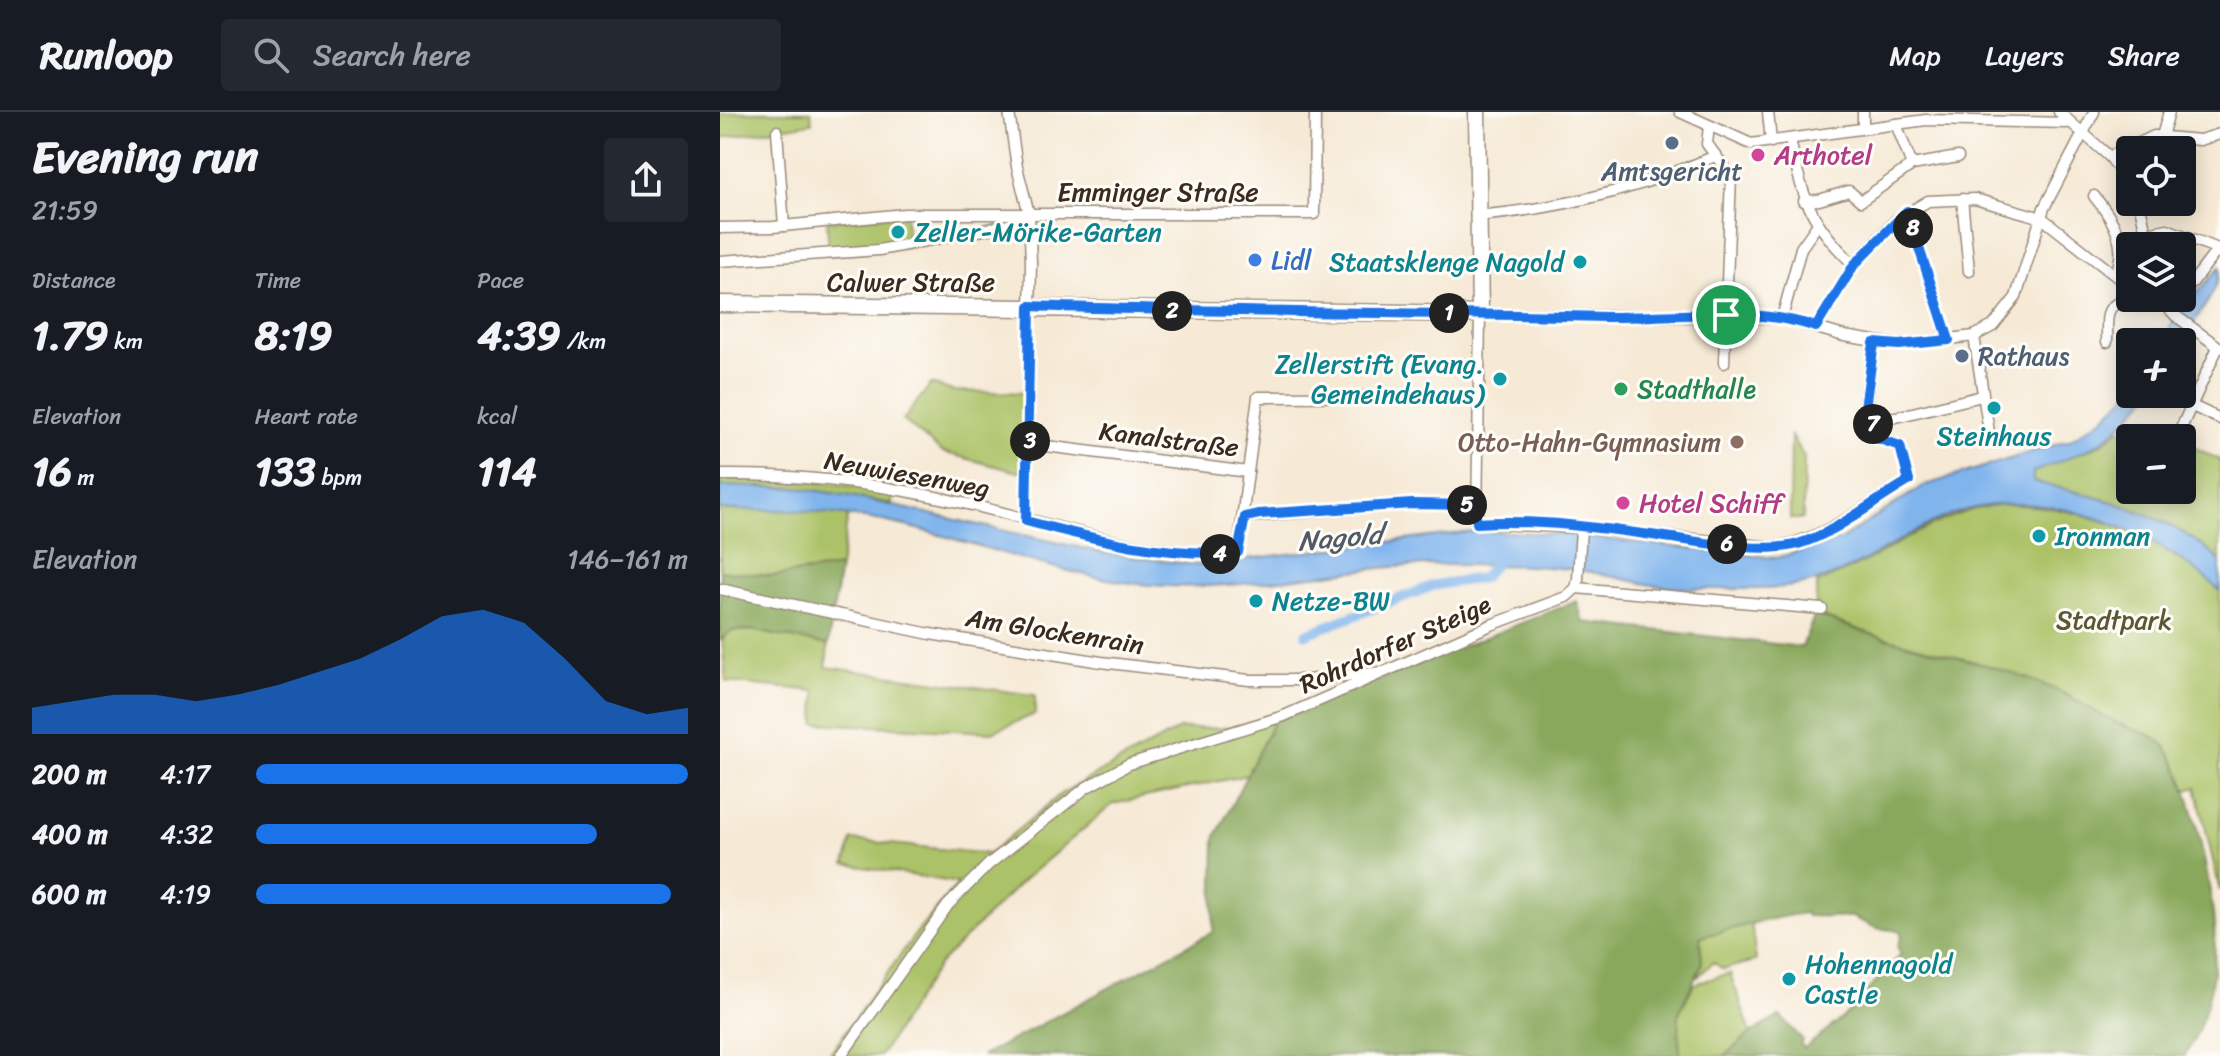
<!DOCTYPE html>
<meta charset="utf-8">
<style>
:root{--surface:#171b24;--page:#242831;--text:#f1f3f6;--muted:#9ea1a6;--line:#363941;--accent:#1a73e8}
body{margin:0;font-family:Sriracha,sans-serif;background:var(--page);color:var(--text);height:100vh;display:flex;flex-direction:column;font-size:30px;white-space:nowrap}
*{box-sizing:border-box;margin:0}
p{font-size:26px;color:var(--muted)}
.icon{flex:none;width:44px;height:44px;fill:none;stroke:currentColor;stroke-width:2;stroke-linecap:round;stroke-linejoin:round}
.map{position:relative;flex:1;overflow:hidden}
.sheet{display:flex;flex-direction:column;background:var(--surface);width:720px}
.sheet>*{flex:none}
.controls{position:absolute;left:1396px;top:24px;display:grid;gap:16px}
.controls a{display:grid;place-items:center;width:80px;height:80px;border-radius:8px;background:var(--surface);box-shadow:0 4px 20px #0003;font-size:40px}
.pin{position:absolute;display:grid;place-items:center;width:68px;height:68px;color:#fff;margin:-34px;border:4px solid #fff;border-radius:50%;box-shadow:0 2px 8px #0007}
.km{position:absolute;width:40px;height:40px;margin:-20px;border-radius:50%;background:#222;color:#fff;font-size:22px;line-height:40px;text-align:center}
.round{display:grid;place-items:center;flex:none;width:84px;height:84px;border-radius:8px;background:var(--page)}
.head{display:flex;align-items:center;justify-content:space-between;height:136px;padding:0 32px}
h1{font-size:44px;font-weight:800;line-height:60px}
.figures{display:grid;grid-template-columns:repeat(3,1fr);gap:12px;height:136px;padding:8px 32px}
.figures div{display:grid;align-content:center}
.figures b{font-size:40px;font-weight:800}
.figures small{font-size:22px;font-weight:400}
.figures p{font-size:22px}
.chart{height:224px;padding:16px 32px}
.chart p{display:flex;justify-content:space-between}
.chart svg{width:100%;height:144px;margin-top:8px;fill:var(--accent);opacity:.7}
ul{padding:0 32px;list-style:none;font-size:26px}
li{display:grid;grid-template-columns:128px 96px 1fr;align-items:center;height:60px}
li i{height:20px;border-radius:10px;background:var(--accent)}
header{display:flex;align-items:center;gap:48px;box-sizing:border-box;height:112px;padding:0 40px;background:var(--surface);border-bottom:2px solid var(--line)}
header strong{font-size:38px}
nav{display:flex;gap:44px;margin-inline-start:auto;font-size:28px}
.search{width:560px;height:72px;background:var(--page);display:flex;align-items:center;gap:20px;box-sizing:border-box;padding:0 28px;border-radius:8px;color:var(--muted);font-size:30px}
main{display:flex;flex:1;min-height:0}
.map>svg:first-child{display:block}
</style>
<header>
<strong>Runloop</strong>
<div class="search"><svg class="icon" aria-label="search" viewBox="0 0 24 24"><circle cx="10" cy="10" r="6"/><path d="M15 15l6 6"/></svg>Search here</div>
<nav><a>Map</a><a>Layers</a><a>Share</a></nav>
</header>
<main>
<section class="sheet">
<div class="head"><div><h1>Evening run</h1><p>21:59</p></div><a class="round"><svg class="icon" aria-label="share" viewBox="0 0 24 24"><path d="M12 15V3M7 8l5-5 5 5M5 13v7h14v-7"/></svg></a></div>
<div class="figures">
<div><p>Distance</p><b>1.79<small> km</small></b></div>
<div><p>Time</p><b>8:19</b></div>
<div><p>Pace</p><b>4:39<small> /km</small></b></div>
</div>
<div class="figures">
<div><p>Elevation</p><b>16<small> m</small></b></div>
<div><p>Heart rate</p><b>133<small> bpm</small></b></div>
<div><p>kcal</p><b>114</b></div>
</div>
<div class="chart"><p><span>Elevation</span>146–161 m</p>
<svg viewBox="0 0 160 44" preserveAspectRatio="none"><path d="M0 44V36L10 34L20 32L30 32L40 34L50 32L60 29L70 25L80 21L90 15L100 8L110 6L120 10L130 21L140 34L150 38L160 36V44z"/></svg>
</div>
<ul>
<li><b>200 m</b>4:17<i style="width:100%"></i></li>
<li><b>400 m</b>4:32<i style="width:79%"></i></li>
<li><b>600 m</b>4:19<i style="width:96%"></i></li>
</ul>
</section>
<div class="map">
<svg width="1500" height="944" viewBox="0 0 1500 944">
<rect width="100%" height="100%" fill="#fdfcf7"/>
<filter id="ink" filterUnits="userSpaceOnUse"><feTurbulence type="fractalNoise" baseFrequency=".0125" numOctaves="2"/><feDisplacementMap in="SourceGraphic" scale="16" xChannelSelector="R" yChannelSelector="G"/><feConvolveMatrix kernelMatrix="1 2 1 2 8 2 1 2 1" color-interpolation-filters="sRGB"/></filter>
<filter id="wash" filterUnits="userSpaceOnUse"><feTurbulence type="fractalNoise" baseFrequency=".006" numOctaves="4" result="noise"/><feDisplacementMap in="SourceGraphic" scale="32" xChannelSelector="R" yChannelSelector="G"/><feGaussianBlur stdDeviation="1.8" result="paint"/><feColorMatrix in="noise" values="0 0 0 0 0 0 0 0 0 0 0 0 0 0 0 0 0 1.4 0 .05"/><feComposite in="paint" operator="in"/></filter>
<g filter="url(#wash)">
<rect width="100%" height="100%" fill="#f6e9d5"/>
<g fill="#acc267" stroke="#747642" stroke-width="2">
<path d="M14,0H91L92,11L0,26V3Z"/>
<path d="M185,102L189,134L109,143L107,109Z"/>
<path d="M211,272L233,279L305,281L302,361L222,340L183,308Z"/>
<path d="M1401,317L1411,325L1419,320L1433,326H1410V378H1462V329L1500,348V449L1447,411L1313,370L1312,360L1379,333Z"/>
<path d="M1071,324L1084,345L1083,407H1070Z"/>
<path d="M0,366L113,371L173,381L172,392L80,376L0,374Z"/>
<path d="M1282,392C1365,394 1439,422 1500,479V779L1476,675L1467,678L1441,630L1396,611L1337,579L1179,532L1095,502L1097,471C1162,448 1212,400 1282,392Z"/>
<path d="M81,397L128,403L120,455L53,464L0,459V398Z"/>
<path d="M30,518L108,533L106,555L315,583V602L272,620L95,611L96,579L6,570L2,528L10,519Z"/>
<path d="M554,609L527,663L393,692L301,770L219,852L160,944H108L194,824L238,771L125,752L132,728L269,742L342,681L459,617L502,616Z"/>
<path d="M1031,809L1036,849L1003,857L993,850L977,866L982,851L980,825Z"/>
<path d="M1010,861L1031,921L1004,944H960L958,903L974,872Z"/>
</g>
<g fill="#89a85c" stroke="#62693d" stroke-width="2">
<path d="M120,455L108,533L30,518L11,519L0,528V459L53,464Z"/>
<path d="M857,489L863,510L1082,535L1095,502C1174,535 1263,545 1339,579C1359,589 1377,602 1397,611C1410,617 1432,621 1442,631C1466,655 1482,734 1488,768C1500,830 1498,888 1465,944H1004L1031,921L1060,904L1083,928L1080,932L1085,936L1143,889V884L1181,842L1177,834L1182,823L1180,819L1156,816L1132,805L1087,804L1086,801C1051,805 1017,816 980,825L982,851L958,903L960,944H262L493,820L495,726L554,609Z"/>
</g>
<g fill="#7fb4ed" stroke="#5d6f86" stroke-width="2">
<path d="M1500,155C1500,180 1474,207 1461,230H1443L1456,204Z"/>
<path d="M1410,280L1429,282C1388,333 1372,337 1313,360V370C1379,384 1450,401 1500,449V479C1432,415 1312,366 1221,407C1152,438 1123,475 1042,477C1012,477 978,478 948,475C920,473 892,463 864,459C815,452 765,453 716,453C617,454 520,483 420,472C340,463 264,433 186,414C124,399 63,397 0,398V374L80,376L130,384L388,442L477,453L759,419L840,422L1056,446L1120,428L1203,374L1350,328L1383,306Z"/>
</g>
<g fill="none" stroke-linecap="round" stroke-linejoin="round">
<path stroke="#7fb4ed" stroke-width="10" d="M586,522L715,473L763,466L781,443"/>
</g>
</g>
<g filter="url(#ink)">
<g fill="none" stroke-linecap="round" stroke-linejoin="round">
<defs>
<g id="street">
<path d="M289,0L297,55L309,102L311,150L306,409"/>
<path d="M960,0L1031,32L1206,8L1347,11"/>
<path d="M1048,0L1051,30"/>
<path d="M1339,0L1390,45L1410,72"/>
<path d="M1176,12L1192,53"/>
<path d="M989,14L987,32L1011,64L1004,251"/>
<path d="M1143,17V0"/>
<path d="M57,19L64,114"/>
<path d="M1442,24L1449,0"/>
<path d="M1070,28C1083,86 1089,110 1134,153"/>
<path d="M1390,45L1434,24L1480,28L1500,22"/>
<path d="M1374,84C1394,108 1409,133 1395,163"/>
<path d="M1242,87L1249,159"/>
<path d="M1084,89L1099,88L1129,79L1141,89L1192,53L1238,45"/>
<path d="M1419,90L1429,134"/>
<path d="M1187,99L1229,228"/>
<path d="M756,104C840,97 916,78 993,45"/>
<path d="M0,116L53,115L185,102H594L595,0"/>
<path d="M1427,121L1447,117L1498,137L1462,184"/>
<path d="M0,149L159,138L299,111L309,102"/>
<path d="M1439,186L1456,204L1500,236"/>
<path d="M1062,206L1081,136L1098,112"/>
<path d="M1096,215L1134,153L1176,108L1208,89L1255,87L1322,106L1410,175"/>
<path d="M1254,224L1269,320"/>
<path d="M1387,230C1388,203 1382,194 1410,186"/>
<path d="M1154,231L1145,296L1152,307L1154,325L1180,334L1189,369C1144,393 1104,430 1052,435L864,416L757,411L760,202L1062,206L1124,224L1179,233L1254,224L1273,214L1296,185L1324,96L1374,0"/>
<path d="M1470,293L1500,307"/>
<path d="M1152,307L1176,305L1262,284"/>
<path d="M1457,325L1498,235"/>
<path d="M310,332L528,360L538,285L758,284"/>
<path d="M0,363C82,362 163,372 243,391C336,412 421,446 518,440L528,360"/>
<path d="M525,405L692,392L754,393"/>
<path d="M856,476L1102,497"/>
<path d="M0,477L210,522L381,550L529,568H587L662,560"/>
<path d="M121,944L228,793L269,752L367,675L409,652L564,604L771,513L846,485L856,476L858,467L861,416"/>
</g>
<path id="primary" d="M0,192L760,202L757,0"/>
</defs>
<use href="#street" stroke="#988a7a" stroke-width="13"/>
<use href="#primary" stroke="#988a7a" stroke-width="19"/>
<use href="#street" stroke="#fff" stroke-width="10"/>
<use href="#primary" stroke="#fff" stroke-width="16"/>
</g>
</g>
<g fill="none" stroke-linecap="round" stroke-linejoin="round" filter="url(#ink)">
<defs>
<path id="route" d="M1187,99L1229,228L1179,233L1154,231L1145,296L1152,307L1154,325L1180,334L1189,369C1153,389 1118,420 1078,432C1042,442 982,430 945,425C884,416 818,407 757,411L754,393L692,392L539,402L525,405L518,440C445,445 377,428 306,409L310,194C502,201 694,200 885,205C955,206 1029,193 1096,215L1134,153Z"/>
</defs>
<use href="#route" stroke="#fff" stroke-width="16"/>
<use href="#route" stroke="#1a73e8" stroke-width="10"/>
</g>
<g fill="#5c6f8a" stroke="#fdfcf7" stroke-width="3">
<circle cx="952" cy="31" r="8"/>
<circle cx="1242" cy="244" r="8"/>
</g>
<g fill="#d1479c" stroke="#fdfcf7" stroke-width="3">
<circle cx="1038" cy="43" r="8"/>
<circle cx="903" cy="391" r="8"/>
</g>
<g fill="#0f9aa8" stroke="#fdfcf7" stroke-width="3">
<circle cx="178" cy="120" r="8"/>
<circle cx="860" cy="150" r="8"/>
<circle cx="780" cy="267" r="8"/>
<circle cx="1274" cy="296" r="8"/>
<circle cx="1319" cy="424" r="8"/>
<circle cx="536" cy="489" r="8"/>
<circle cx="1069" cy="867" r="8"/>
</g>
<circle fill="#3f7fe0" stroke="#fdfcf7" stroke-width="3" cx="535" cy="148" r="8"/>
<circle fill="#2e9e5b" stroke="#fdfcf7" stroke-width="3" cx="901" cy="277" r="8"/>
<circle fill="#8d6e63" stroke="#fdfcf7" stroke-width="3" cx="1017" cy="330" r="8"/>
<g text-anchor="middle" stroke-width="6" stroke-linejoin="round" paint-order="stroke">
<g font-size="26" fill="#b23c85" stroke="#fdfcf7" text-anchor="start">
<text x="1054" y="52">Arthotel</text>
<text x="919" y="400">Hotel Schiff</text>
</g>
<g font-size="26" fill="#4e5e75" stroke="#fdfcf7">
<text x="952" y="68">Amtsgericht</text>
<text x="1258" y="253" text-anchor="start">Rathaus</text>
</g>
<g font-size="26" fill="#3b2a1e" stroke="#fdfcf7">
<text x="438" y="89">Emminger Straße</text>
<text x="191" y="179">Calwer Straße</text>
<text transform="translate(449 327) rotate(7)" y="9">Kanalstraße</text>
<text transform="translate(187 362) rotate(10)" y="9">Neuwiesenweg</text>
<text transform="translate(335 519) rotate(9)" y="9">Am Glockenrain</text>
<text transform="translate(675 532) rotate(-24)" y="9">Rohrdorfer Steige</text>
</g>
<g font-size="26" fill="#0d838f" stroke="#fdfcf7" text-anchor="start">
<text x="194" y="129">Zeller-Mörike-Garten</text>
<text x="844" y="159" text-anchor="end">Staatsklenge Nagold</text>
<text x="764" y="261" text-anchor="end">Zellerstift (Evang.<tspan x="764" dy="30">Gemeindehaus)</tspan></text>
<text x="1274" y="333" text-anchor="middle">Steinhaus</text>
<text x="1335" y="433">Ironman</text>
<text x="552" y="498">Netze-BW</text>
<text x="1085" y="861">Hohennagold<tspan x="1085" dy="30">Castle</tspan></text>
</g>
<g font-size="26" fill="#366cbe" stroke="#fdfcf7" text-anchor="start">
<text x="551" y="157">Lidl</text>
</g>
<g font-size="26" fill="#27864d" stroke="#fdfcf7" text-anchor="start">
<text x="917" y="286">Stadthalle</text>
</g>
<g font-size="26" fill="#785e54" stroke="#fdfcf7" text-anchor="end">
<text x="1001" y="339">Otto-Hahn-Gymnasium</text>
</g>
<g font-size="26" fill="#5d5834" stroke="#fdfcf7">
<text x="1394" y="517">Stadtpark</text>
</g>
<g font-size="28" font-style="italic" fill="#535a66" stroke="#fdfcf7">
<text transform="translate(620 425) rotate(-5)" y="10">Nagold</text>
</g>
</g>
</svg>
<div class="controls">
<a><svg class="icon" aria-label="locate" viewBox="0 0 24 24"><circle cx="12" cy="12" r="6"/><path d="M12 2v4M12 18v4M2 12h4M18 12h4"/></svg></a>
<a><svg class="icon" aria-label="layers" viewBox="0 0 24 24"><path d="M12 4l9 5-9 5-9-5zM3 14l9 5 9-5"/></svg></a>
<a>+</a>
<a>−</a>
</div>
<div class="pin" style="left:1006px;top:203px;background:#1e9e55"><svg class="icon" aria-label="arrive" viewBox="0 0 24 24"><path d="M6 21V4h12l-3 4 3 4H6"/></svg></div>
<b class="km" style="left:729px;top:201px">1</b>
<b class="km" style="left:452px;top:199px">2</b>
<b class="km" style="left:310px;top:329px">3</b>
<b class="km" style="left:500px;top:442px">4</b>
<b class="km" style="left:747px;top:393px">5</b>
<b class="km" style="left:1007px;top:432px">6</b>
<b class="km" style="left:1153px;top:312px">7</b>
<b class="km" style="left:1193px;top:116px">8</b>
</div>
</main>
